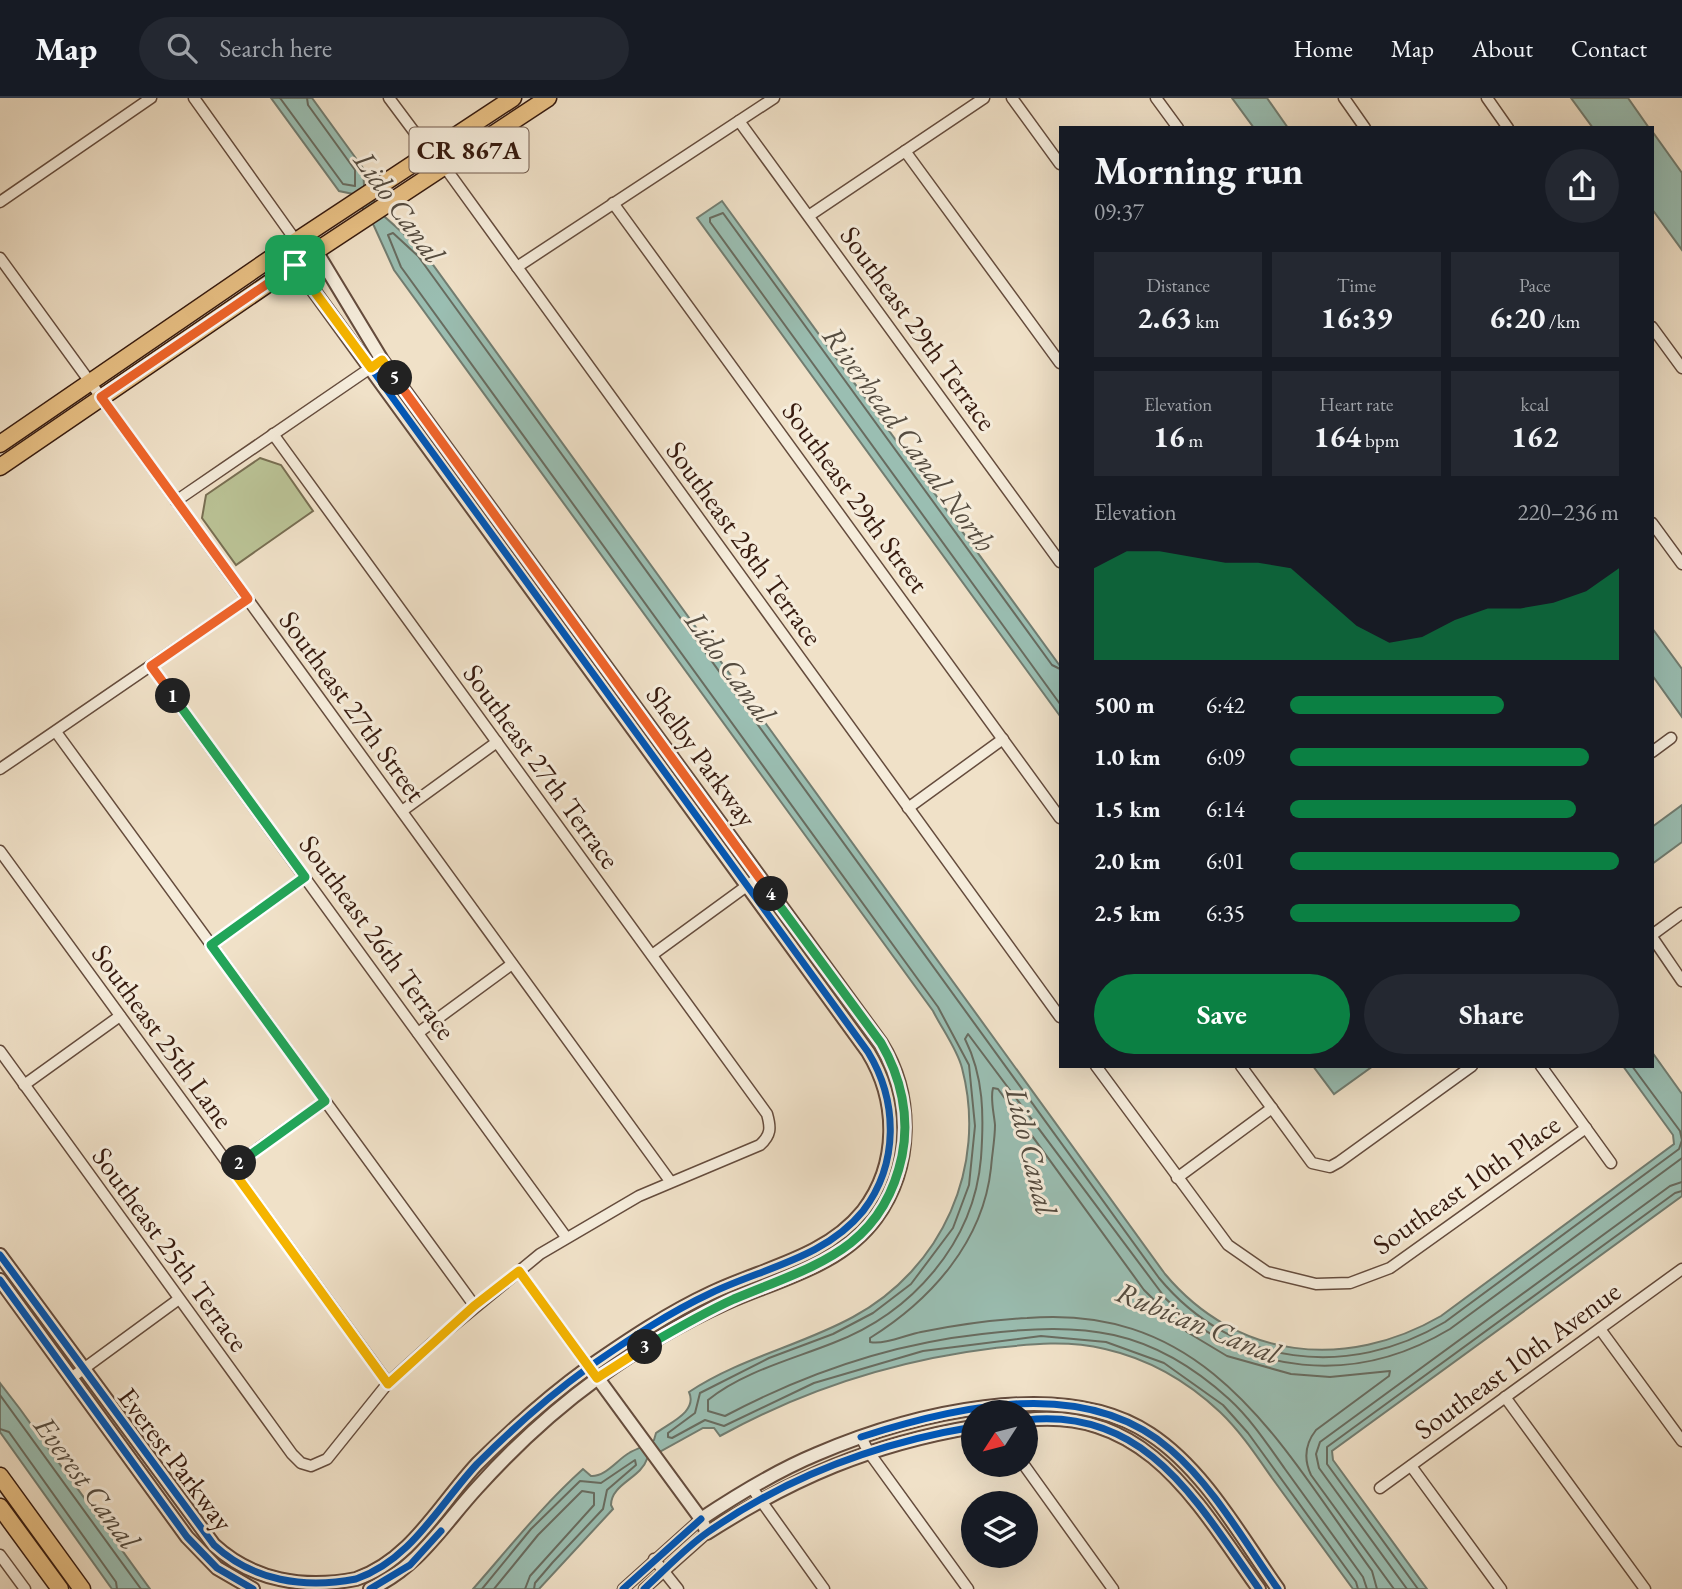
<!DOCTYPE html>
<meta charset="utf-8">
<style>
:root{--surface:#171b24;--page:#242831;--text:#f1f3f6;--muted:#9ea1a6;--line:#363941;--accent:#0b8043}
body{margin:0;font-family:"EB Garamond",serif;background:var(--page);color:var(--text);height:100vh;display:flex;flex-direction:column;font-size:26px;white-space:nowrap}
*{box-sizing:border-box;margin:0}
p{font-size:23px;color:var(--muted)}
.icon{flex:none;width:38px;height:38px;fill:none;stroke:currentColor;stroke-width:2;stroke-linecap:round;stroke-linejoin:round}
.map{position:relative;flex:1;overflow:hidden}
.drawer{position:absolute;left:1059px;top:28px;width:595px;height:942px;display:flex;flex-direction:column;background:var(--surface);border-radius:0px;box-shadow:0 7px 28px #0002}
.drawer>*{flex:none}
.needle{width:46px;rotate:234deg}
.buttons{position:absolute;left:961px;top:1302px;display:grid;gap:14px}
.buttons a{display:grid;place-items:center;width:77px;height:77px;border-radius:50%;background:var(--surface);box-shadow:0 7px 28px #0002;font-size:35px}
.pin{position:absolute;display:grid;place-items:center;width:60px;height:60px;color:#fff;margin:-30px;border-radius:14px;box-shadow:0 4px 10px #0006}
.km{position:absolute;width:35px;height:35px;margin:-18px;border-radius:50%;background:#222;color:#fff;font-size:19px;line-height:35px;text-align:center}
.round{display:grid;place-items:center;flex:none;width:74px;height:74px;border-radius:37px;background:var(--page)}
.headline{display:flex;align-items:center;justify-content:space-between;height:119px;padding:0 35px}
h1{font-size:38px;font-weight:700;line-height:52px}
.figures{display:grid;grid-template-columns:repeat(3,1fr);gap:10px;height:119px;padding:7px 35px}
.figures div{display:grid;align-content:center;border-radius:0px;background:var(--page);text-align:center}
.figures b{font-size:30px;font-weight:700}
.figures small{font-size:19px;font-weight:400}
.figures p{font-size:19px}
.chart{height:196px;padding:14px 35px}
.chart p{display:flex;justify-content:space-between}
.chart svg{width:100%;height:126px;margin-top:7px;fill:var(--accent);opacity:.7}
.primary-button{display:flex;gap:14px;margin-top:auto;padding:14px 35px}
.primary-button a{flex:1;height:80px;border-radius:42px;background:var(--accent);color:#fff;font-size:28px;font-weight:700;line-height:80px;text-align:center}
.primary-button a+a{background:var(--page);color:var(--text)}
ul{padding:0 35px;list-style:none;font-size:23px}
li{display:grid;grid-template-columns:112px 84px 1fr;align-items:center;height:52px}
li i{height:18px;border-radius:9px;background:var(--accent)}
header{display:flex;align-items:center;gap:42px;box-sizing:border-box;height:98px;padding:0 35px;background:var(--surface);border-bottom:2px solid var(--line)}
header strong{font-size:33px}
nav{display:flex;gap:38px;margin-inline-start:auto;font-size:24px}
.search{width:490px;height:63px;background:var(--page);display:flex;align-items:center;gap:18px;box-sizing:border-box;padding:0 24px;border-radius:38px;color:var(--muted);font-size:26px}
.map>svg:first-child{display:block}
</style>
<header>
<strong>Map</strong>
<div class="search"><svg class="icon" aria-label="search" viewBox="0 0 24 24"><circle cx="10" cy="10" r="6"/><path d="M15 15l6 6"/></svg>Search here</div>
<nav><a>Home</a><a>Map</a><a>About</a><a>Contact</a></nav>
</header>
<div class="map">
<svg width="1682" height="1491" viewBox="0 0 1682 1491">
<rect width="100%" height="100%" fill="#f0e1c8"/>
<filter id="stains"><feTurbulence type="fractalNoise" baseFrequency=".00286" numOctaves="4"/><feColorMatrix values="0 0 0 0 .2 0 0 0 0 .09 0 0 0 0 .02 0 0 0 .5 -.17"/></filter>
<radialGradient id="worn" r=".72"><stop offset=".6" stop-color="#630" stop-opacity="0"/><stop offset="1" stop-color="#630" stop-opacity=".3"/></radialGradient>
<path fill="#bac295" stroke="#786e52" stroke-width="2" d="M260,360L281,367L313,413L236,467L202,420L206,397Z"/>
<g fill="#9abeb2" stroke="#727d71" stroke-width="2">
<path d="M271,0H312L363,70L364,88L385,119L423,153L1165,1176C1237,1262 1346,1273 1441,1218L1674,1046L1673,1037L1623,968H1652V954L1682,996V1098L1332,1353L1333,1362L1427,1491H1353C1326,1454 1299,1417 1272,1380C1256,1357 1240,1333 1220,1314C1187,1283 1149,1261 1105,1251C1067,1242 1032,1246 995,1250C896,1262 807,1290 720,1338L714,1330H703L647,1361C641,1380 611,1386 611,1407L613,1411L539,1491H473C509,1450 542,1408 583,1371L591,1378C605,1379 617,1362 629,1355C637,1350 645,1349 654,1342L656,1335C669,1325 698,1314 689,1294C740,1260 800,1248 853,1219C942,1171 988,1069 962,970C957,951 942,931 933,913L394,172L374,128L353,96L339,93Z"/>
<path d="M1232,0H1267L1288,30H1254Z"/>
<path d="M1571,0H1628L1649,30H1593Z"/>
<path d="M1652,33L1682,75V152L1652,111Z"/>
<path d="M722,103L1060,568V618L697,120Z"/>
<path d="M1652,530L1682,571V619L1652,577Z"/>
<path d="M1682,707V744L1652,766V729Z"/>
<path d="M1313,968H1373L1334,996Z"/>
<path d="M0,1285L20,1311L150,1491H112L0,1334Z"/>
</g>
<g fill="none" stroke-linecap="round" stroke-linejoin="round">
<g stroke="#686c60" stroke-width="2">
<path d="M280,0L343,86L355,88V72L308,7L307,0"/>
<path d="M1060,571L1052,567L723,115L710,120V124L1060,606"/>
<path d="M0,1297L141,1491"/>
<path d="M0,1331L9,1334L116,1484L117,1491"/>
<path d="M482,1491L531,1431L580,1383L601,1385L635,1362L636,1367L607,1392L603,1411L553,1464L535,1485L534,1491"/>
<path d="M494,1491L538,1437L582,1393L594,1395V1407L530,1478L525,1491"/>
<path d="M1358,1491L1356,1484L1248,1335L1223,1307L1164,1265L1106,1244L1041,1238L923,1253L814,1285L724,1328L705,1322L672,1340L668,1339V1335L695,1315L700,1295L769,1260L833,1236L873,1215L911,1186L953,1130L969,1087L975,1028L969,967L938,909L401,169L388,137L393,135L418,158L1159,1180C1233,1269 1348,1282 1445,1224L1679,1051L1682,1042L1680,1033L1632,968"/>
<path d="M1367,1491L1363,1479C1337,1443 1311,1407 1285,1371C1268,1347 1251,1321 1229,1301C1150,1229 1083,1224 982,1236C890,1246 806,1275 725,1318L708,1313V1302C742,1274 793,1261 833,1245C912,1215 974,1145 981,1060C984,1018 984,979 965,941L968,936L1166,1201C1246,1279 1355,1288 1450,1231L1682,1060"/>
<path d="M1377,1491L1372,1473C1280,1346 1209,1205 1027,1220C992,1222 956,1227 921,1234C906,1237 884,1247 870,1244V1240C931,1202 983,1144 991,1070C992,1056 995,1041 995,1027C994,1015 990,1001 993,990L998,991L1144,1192L1187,1234L1227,1258L1291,1276L1330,1279L1390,1273L1389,1278L1316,1332C1305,1346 1303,1360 1311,1377L1394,1491"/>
<path d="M1407,1491L1319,1370L1316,1356L1320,1344L1670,1088L1682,1084"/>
<path d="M1418,1491L1327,1366V1349L1675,1095L1682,1093"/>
</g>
<defs>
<g id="minor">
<path d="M194,0L296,143"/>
<path d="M389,0L430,55L444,68L1060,919"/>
<path d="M1012,0L1060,66"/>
<path d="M1156,0L1178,30"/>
<path d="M1344,0L1365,30"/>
<path d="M1487,0L1508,30"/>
<path d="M739,23L1060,464"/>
<path d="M905,53L1060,265"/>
<path d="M0,104L151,0"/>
<path d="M613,105L1060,720"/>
<path d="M810,117L984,0"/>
<path d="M0,160L670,1083"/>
<path d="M517,169L774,0"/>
<path d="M1652,229L1682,270"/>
<path d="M176,403L382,262"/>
<path d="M1652,425L1682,466"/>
<path d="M151,568L566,1139"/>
<path d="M56,634L474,1207"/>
<path d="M1652,654L1671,640"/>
<path d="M0,671L248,501"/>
<path d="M908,710L1003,641"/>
<path d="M402,713L497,644"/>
<path d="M0,753L388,1285"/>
<path d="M1652,837L1682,815"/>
<path d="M1652,839L1682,883"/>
<path d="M211,847L305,779"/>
<path d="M652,857L759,779"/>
<path d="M418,935L512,866"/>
<path d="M0,953L292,1356L301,1365L311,1368L327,1361L388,1285L431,1246L540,1156L639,1098L760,1047C771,1037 771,1030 767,1016L273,336"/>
<path d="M1096,968L1228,1147L1267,1174L1316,1186L1350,1185L1390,1170L1586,1030"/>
<path d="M1241,968L1312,1065L1330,1069L1339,1064L1472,968"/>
<path d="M1541,968L1611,1065"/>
<path d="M24,987L120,918"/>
<path d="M231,1070L325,1003"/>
<path d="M1177,1080L1272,1010"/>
<path d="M519,1173L589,1269"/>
<path d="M1600,1231L1682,1343"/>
<path d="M71,1280L179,1201"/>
<path d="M1505,1299L1645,1491"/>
<path d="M861,1339L868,1353L968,1491"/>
<path d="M1024,1367L1113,1491"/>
<path d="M1411,1368L1501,1491"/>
<path d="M752,1390L824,1491"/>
<path d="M1380,1390L1682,1171"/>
<path d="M0,1457L25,1491"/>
<path d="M654,1461L678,1491"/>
<path d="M623,1491L701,1421"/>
<path d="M644,1491L707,1435"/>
</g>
<g id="tertiary">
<path d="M316,153L382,262L881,945C914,998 913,1069 876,1120C840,1169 779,1181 726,1205C682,1225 638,1251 598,1280C554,1312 513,1350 477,1390C443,1427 418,1470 370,1491"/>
<path d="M0,1157L214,1447C253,1483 304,1491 356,1481C411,1462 439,1407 477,1366C512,1331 549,1298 589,1269C628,1242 668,1215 711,1195C763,1170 825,1160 863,1113C899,1066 898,1003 868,954L295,167"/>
<path d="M0,1182L187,1439L217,1470L253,1491"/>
<path d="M594,1275L701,1421L707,1435C793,1380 872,1346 973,1329"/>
<path d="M1026,1322C1147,1309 1198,1406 1259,1491"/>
<path d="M701,1421C737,1397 776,1373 817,1356C908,1317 1061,1277 1150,1336C1205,1372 1241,1439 1278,1491"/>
</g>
<g id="primary">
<path d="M0,346L296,143L513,0"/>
<path d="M0,369L316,153L548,0"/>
</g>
<g id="trunk">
<path d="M0,1378L82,1491"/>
<path d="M0,1409L60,1491"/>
</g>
</defs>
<use href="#minor" stroke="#654c3d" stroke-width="13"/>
<use href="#tertiary" stroke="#654c3d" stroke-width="16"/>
<use href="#primary" stroke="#371b0f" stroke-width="19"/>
<use href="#trunk" stroke="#371b0f" stroke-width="19"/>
<use href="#minor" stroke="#f5ecdb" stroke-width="10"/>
<use href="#tertiary" stroke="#f5ecdb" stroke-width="12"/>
<use href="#primary" stroke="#e8c084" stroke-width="16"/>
<use href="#trunk" stroke="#e8c084" stroke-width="16"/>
<defs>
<g id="cycleway">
<path d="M382,262L881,945C902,979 910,1019 902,1058C885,1140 838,1158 768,1187C740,1198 712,1212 685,1225"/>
<path d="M0,1157L214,1447C253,1483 304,1491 356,1481C411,1462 439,1407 477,1366C512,1331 549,1298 589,1269C628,1242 668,1215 711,1195C763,1170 825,1160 863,1113C899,1066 898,1003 868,954L371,270"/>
<path d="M0,1182L187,1439L217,1470L253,1491"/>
<path d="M1026,1322C1147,1309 1198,1406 1259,1491"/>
<path d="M861,1339C958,1308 1086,1277 1171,1352C1214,1389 1245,1445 1278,1491"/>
<path d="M370,1491L410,1467L441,1433"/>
<path d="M623,1491L701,1421"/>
<path d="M644,1491C665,1472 685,1450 708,1434C788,1378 877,1345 973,1329"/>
</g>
</defs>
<use href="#cycleway" stroke="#f5ecdb" stroke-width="11"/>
<use href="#cycleway" stroke="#0057b8" stroke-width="7"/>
</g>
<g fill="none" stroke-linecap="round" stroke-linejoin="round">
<defs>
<path id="split-1" d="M173,598L151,568L248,501L101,299L295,167"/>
<path id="split-2" d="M173,598L305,779L211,847L325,1003L239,1065"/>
<path id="split-3" d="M239,1065L231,1070L388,1286L474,1208L519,1173L597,1280L645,1249"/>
<path id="split-4" d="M645,1249C674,1232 703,1215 734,1201C812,1168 882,1153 902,1058C910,1019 901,979 881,945L771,796"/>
<path id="split-5" d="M395,280L771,796"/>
<path id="split-6" d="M295,167L371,270L382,262L395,280"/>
</defs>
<use href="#split-1" stroke="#fff" stroke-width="14"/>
<use href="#split-2" stroke="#fff" stroke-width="14"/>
<use href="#split-3" stroke="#fff" stroke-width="14"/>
<use href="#split-4" stroke="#fff" stroke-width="14"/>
<use href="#split-5" stroke="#fff" stroke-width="14"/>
<use href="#split-6" stroke="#fff" stroke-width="14"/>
<use href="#split-1" stroke="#f0652b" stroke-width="9"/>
<use href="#split-2" stroke="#22a559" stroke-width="9"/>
<use href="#split-3" stroke="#f5b400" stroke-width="9"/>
<use href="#split-4" stroke="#22a559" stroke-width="9"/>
<use href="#split-5" stroke="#f0652b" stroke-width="9"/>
<use href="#split-6" stroke="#f5b400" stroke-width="9"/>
</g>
<g text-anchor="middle" stroke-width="6" stroke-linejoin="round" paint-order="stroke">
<rect fill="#f5ecdb" stroke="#705a4c" stroke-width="2" x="409.5" y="29.5" width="119" height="45" rx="5"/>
<g font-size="26" font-weight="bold" fill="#371b0f">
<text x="469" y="61">CR 867A</text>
</g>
<g font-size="28" fill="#371b0f" stroke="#f5ecdb">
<text transform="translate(919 230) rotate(54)" y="10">Southeast 29th Terrace</text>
<text transform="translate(856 399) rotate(54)" y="10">Southeast 29th Street</text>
<text transform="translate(745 445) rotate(54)" y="10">Southeast 28th Terrace</text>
<text transform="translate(353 608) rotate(54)" y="10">Southeast 27th Street</text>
<text transform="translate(702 658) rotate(54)" y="10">Shelby Parkway</text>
<text transform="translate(542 668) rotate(54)" y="10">Southeast 27th Terrace</text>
<text transform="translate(378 839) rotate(54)" y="10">Southeast 26th Terrace</text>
<text transform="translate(163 938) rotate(54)" y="10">Southeast 25th Lane</text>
<text transform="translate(1466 1086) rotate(-35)" y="10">Southeast 10th Place</text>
<text transform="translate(171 1151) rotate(54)" y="10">Southeast 25th Terrace</text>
<text transform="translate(1517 1262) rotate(-36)" y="10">Southeast 10th Avenue</text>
<text transform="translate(176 1361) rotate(53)" y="10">Everest Parkway</text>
</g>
<g font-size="30" font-style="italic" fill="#554c40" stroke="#f5ecdb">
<text transform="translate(399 109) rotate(54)" y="10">Lido Canal</text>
<text transform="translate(909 341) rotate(54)" y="10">Riverhead Canal North</text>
<text transform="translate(730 569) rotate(54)" y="10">Lido Canal</text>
<text transform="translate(1031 1053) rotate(76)" y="10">Lido Canal</text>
<text transform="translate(1198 1225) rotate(22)" y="10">Rubican Canal</text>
<text transform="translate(87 1385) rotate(54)" y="10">Everest Canal</text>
</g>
</g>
<rect width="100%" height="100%" filter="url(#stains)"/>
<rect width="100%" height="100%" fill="url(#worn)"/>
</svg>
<div class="buttons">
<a><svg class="needle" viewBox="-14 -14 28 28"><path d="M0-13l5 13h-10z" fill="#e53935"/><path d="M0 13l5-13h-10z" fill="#9ea1a6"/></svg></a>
<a><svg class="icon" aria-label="layers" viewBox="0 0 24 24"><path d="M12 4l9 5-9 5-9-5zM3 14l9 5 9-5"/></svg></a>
</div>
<div class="pin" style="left:295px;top:167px;background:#1e9e55"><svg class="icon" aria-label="arrive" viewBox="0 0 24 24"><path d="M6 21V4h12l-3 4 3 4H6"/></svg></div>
<b class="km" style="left:173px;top:598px">1</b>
<b class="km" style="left:239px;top:1065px">2</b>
<b class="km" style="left:645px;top:1249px">3</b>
<b class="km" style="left:771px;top:796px">4</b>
<b class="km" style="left:395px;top:280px">5</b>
<section class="drawer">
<div class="headline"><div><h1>Morning run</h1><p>09:37</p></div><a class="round"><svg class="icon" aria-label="share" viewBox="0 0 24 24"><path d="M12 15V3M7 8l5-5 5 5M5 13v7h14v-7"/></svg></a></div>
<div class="figures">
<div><p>Distance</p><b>2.63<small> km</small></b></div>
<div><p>Time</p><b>16:39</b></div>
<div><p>Pace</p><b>6:20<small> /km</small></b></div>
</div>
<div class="figures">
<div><p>Elevation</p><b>16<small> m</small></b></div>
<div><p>Heart rate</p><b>164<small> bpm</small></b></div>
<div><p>kcal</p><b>162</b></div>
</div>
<div class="chart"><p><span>Elevation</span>220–236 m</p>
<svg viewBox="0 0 160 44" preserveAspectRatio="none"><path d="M0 44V12L10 6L20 6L30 8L40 10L50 10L60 12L70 22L80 32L90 38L100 36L110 30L120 26L130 26L140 24L150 20L160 12V44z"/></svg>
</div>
<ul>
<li><b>500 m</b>6:42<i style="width:65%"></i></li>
<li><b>1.0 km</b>6:09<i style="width:91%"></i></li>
<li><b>1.5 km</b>6:14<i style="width:87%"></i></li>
<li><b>2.0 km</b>6:01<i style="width:100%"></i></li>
<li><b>2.5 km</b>6:35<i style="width:70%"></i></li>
</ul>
<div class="primary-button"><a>Save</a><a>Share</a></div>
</section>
</div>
